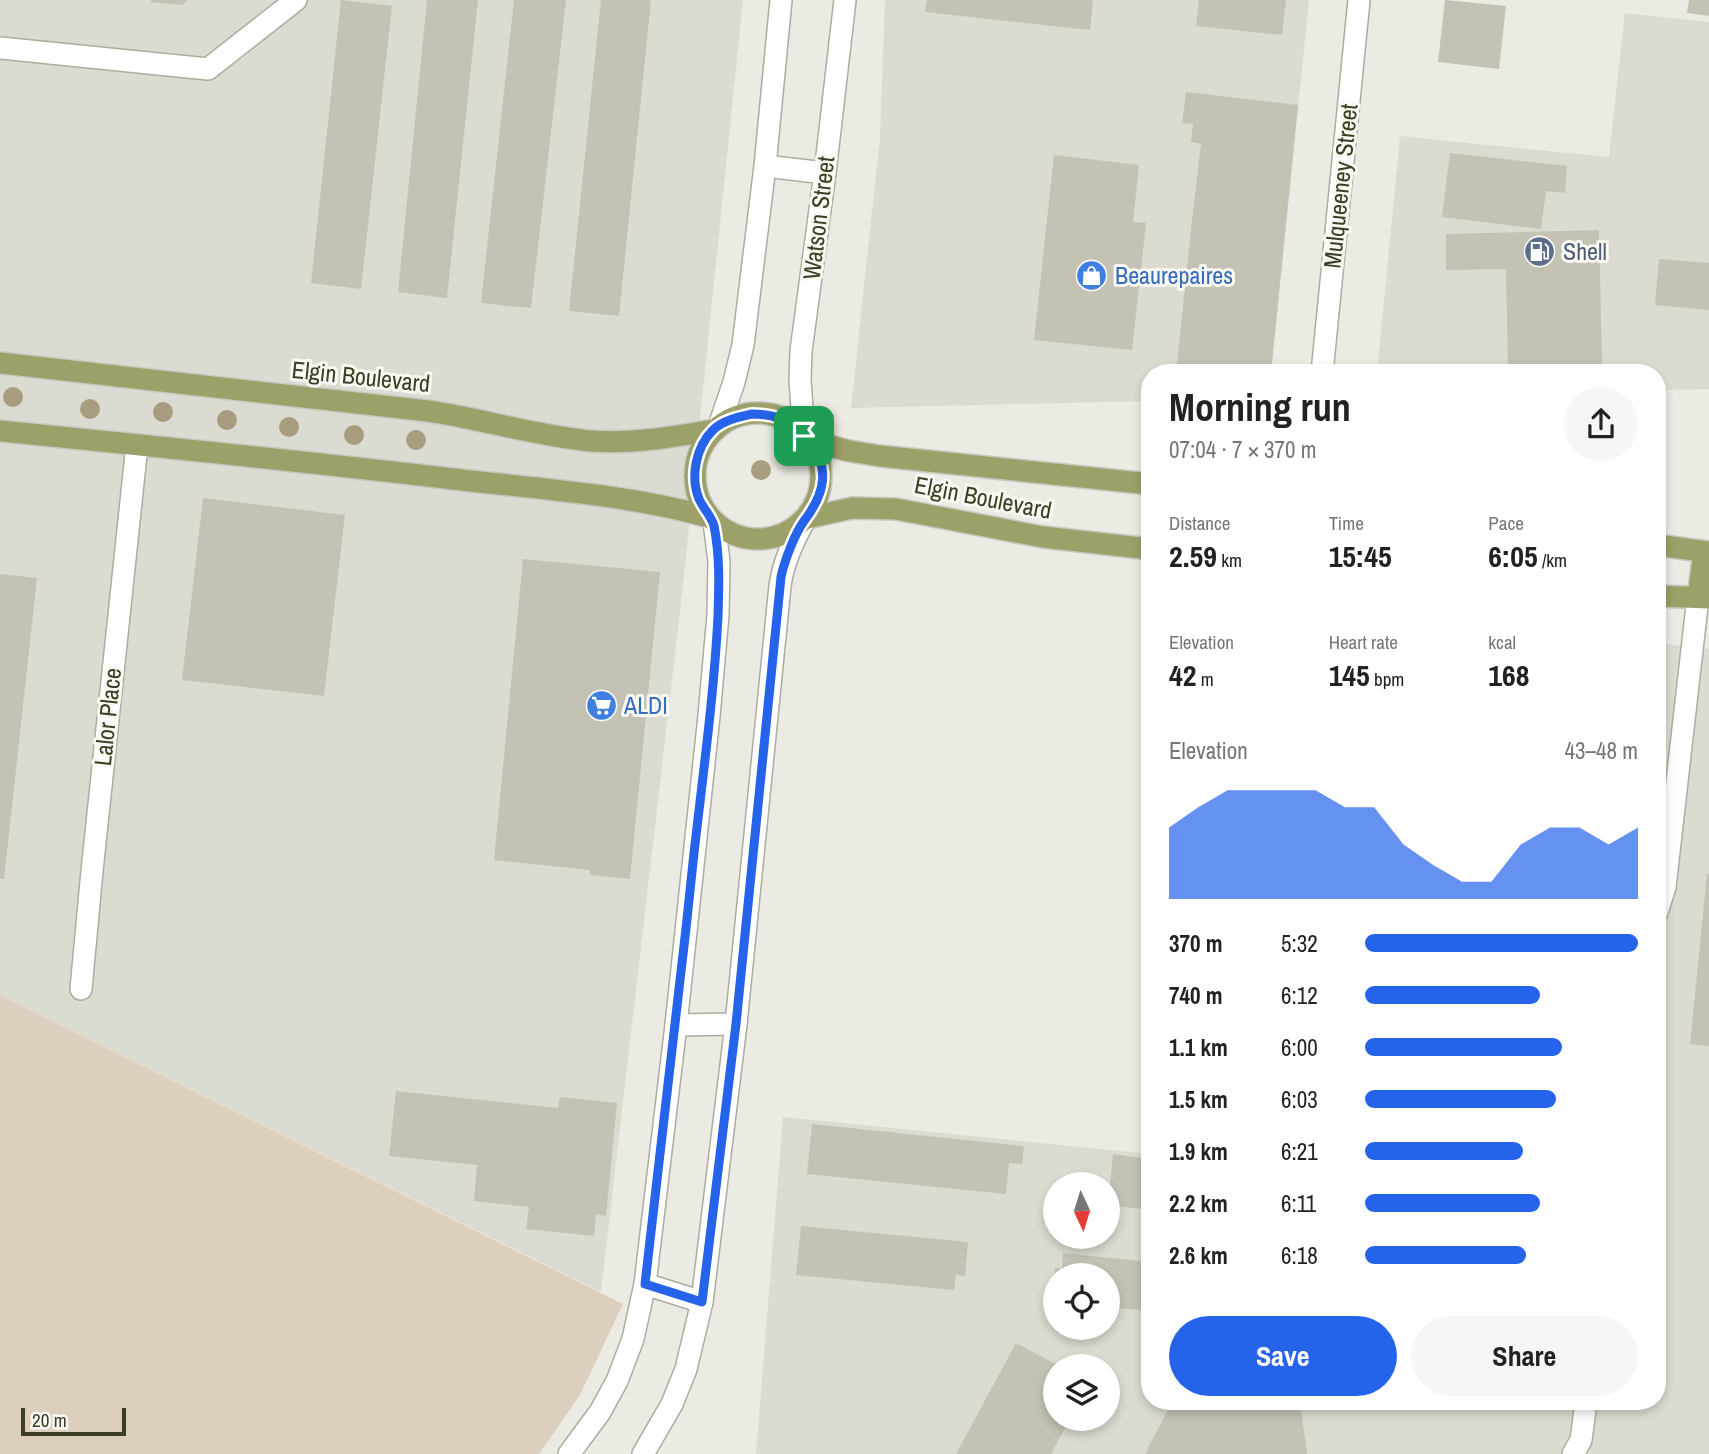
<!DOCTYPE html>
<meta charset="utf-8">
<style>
:root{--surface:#fff;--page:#f6f6f6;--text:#222;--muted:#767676;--accent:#2563eb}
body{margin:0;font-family:"Archivo Narrow",sans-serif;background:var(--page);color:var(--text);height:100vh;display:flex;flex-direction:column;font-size:26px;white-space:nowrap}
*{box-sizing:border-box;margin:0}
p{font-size:23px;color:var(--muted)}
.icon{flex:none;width:38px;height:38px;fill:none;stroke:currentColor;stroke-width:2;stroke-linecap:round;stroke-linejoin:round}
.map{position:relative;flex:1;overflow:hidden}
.drawer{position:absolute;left:1141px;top:364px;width:525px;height:1046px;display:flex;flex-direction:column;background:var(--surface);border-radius:28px;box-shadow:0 4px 10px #0003}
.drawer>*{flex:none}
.needle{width:46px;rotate:176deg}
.tools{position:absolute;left:1043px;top:1172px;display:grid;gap:14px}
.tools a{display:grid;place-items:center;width:77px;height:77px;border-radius:50%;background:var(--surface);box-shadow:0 4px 10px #0003;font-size:35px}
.scale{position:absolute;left:21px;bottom:18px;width:105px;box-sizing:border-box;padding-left:7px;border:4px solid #3c3d23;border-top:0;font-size:19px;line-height:24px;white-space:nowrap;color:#3c3d23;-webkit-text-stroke:5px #f9f8f3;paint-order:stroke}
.pin{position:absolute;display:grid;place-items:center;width:60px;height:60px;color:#fff;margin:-30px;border-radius:14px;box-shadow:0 4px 10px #0006}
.round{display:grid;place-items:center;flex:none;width:74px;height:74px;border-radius:37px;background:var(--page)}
.headline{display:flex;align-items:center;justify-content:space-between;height:119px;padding:0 28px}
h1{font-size:38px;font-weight:700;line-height:52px}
.metrics{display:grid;grid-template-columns:repeat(3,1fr);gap:10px;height:119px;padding:7px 28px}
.metrics div{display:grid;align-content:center}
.metrics b{font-size:30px;font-weight:700}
.metrics small{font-size:19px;font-weight:400}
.metrics p{font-size:19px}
.chart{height:196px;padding:14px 28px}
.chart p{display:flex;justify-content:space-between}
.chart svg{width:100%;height:126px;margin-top:7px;fill:var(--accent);opacity:.7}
.cta{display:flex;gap:14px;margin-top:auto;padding:14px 28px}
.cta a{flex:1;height:80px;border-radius:42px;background:var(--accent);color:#fff;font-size:28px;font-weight:700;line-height:80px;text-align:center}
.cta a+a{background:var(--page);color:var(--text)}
ul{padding:0 28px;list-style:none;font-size:23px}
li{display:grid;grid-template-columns:112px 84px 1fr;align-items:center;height:52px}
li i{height:18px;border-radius:9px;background:var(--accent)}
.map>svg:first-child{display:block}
</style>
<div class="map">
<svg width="1709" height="1454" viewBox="0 0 1709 1454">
<rect width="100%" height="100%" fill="#ecebe3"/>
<g fill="#dcdbd1" fill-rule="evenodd">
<path d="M0,0H743L683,585L601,1292L0,995Z"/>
<path d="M885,0H1309L1271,373H1150V401L851,408L880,137Z"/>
<path d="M1625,13L1709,22V389L1657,390V373H1377L1400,136L1609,157Z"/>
<path d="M1657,643L1709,649V1454H756L783,1117L1150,1154V1402H1657ZM1055,1185H1108V1237H1055ZM1055,1276H1108V1328H1055ZM1055,1367H1108V1419H1055Z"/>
</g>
<path fill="#ddcfbd" d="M0,995L623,1304L580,1395L539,1454H0Z"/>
<g fill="#c4c2b5">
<path d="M151,0H188L182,5L151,2Z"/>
<path d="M341,0L392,6L361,289L311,283Z"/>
<path d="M427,0H478L447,298L398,292Z"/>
<path d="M514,0H566L531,308L481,303Z"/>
<path d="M601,0H651L619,316L569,311Z"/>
<path d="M927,0H1093L1090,30L925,12Z"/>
<path d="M1199,0H1286L1282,35L1196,26Z"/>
<path d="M1445,0L1506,6L1499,69L1438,62Z"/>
<path d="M1689,0H1709V16L1687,13Z"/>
<path d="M1186,92L1298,105L1271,373H1176L1192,220L1201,144L1191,142L1193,124L1182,123Z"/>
<path d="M1450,153L1567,166L1565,193L1546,191L1541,229L1442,217Z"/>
<path d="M1054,155L1139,165L1133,222L1146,223L1132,350L1034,340Z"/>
<path d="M1599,230L1602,365L1508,367L1506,269L1446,270V234Z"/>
<path d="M1659,259L1709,263V310L1655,305Z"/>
<path d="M203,498L345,515L324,696L182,680Z"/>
<path d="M523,559L660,572L630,879L590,875V870L494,860Z"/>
<path d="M0,574L37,578L4,879H0Z"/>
<path d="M1707,874H1709V1046L1690,1044Z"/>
<path d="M396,1091L558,1108L560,1097L617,1103L606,1216L596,1214L594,1236L526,1229L529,1207L474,1201L477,1165L389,1156Z"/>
<path d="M812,1124L1024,1146L1022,1164L1009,1163L1006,1194L807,1174Z"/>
<path d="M1113,1154L1150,1159V1210L1108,1205Z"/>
<path d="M801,1226L968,1242L965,1276L956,1275L954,1290L796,1275Z"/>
<path d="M1063,1253L1150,1262V1311L1108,1307V1276H1054L1055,1268L1062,1269Z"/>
<path d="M1053,1283H1055V1301H1052Z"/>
<path d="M1016,1343L1061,1367H1055V1419H1070L1051,1454H956Z"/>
<path d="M1172,1402H1300L1307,1454H1145Z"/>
</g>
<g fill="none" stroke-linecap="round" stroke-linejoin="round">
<defs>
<g id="minor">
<path d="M0,48L208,69L296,0"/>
<path d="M765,166L825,173"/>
<path d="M1322,373L1359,0"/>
<path d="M719,426L734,382L743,345L765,166L781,0"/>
<path d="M804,436L800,380L801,351L825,173L845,0"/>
<path d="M1657,912L1665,887L1698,597"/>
<path d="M81,989L92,871L137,445"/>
<path d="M676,1025L736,1024"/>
<path d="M645,1284L702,1302"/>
<path d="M569,1454L600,1412L617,1381L633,1339L645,1284L676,1025L709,716L718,615L719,561L714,522"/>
<path d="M643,1454L672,1404L686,1369L702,1302L736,1024L780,586C783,563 793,542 804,521"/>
<path d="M1573,1454L1581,1440L1586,1402"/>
</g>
<g id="major">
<path d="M0,363L428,411C483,419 536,436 591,441C632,444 673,437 713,430"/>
<circle cx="758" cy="476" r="63"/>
<path d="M0,431C151,446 302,461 453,479C538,489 625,494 709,517"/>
<path d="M808,440L849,451L880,456L1150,484"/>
<path d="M807,518L852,508L896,509L1043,537L1150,549"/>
<path d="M1657,545L1709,552"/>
<path d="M1657,596L1709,598"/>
<path d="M1698,597L1704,552"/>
</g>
</defs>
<use href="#minor" stroke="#adac9e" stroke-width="24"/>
<use href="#major" stroke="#c8c9c1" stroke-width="24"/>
<use href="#minor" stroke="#fff" stroke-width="21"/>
<use href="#major" stroke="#9ea069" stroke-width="21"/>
</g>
<g fill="#a99d7f">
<circle cx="13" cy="397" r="10"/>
<circle cx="90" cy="409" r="10"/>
<circle cx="163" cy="412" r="10"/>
<circle cx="227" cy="420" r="10"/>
<circle cx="289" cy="427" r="10"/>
<circle cx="354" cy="435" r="10"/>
<circle cx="416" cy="440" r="10"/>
<circle cx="761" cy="470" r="10"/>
</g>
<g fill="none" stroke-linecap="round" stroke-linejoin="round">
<defs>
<path id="route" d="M752,414C774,414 791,420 806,437C831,467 826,492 804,521C795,533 784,562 781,577L736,1024L702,1302L645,1284C662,1141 679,997 694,853C703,774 714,695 718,616C719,586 720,555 714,526C712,517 703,508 699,499C690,476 696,447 713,430C723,420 739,417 752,414Z"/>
</defs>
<use href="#route" stroke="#fff" stroke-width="14"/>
<use href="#route" stroke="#2563eb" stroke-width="9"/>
</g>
<defs>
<symbol id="fuel-disc" viewBox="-11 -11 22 22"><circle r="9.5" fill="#5c6f8a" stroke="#f9f8f3"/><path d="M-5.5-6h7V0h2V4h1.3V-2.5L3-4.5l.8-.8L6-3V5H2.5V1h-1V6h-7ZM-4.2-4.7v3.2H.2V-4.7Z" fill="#fff"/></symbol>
<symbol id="shop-disc" viewBox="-11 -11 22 22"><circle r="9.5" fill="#3f7fe0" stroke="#f9f8f3"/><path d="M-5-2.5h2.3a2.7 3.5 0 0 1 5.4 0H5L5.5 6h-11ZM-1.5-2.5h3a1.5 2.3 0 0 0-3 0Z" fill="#fff"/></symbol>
<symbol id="supermarket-disc" viewBox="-11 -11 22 22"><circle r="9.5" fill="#3f7fe0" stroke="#f9f8f3"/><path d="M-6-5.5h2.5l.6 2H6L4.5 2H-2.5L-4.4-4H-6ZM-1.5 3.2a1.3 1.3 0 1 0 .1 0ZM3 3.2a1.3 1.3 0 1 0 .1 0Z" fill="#fff"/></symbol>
</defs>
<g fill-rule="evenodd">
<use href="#fuel-disc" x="1522" y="234" width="35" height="35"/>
<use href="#shop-disc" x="1074" y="258" width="35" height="35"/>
<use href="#supermarket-disc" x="584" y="688" width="35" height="35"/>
</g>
<g text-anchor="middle" stroke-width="6" stroke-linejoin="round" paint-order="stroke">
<g font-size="24" fill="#3c3d23" stroke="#f9f8f3">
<text transform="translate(1341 186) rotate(-84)" y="8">Mulqueeney Street</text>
<text transform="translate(819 218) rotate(-83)" y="8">Watson Street</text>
<text transform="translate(361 377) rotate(6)" y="8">Elgin Boulevard</text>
<text transform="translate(983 498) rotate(11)" y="8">Elgin Boulevard</text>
<text transform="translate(108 717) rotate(-84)" y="8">Lalor Place</text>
</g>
<g font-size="24" fill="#4e5e75" stroke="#f9f8f3" text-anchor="start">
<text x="1563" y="260">Shell</text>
</g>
<g font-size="24" fill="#366cbe" stroke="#f9f8f3" text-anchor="start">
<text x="1115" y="284">Beaurepaires</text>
<text x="624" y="714">ALDI</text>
</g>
</g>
</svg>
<div class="tools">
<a><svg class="needle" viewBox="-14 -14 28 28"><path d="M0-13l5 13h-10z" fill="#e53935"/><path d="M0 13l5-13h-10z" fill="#767676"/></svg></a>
<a><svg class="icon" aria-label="locate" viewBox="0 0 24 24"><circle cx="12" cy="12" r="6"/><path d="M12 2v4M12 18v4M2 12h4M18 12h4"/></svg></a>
<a><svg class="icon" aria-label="layers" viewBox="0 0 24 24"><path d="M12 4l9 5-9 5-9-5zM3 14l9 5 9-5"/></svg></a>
</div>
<div class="scale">20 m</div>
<div class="pin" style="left:804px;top:436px;background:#1e9e55"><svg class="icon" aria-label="arrive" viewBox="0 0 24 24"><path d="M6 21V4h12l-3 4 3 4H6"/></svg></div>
<section class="drawer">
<div class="headline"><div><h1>Morning run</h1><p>07:04 · 7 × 370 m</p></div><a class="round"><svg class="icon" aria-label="share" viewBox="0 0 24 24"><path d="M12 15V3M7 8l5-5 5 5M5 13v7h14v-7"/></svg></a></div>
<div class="metrics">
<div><p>Distance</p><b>2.59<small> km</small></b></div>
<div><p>Time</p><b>15:45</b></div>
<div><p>Pace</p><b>6:05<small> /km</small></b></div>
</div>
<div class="metrics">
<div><p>Elevation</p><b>42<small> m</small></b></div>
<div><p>Heart rate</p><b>145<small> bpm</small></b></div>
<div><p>kcal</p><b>168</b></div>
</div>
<div class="chart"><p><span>Elevation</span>43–48 m</p>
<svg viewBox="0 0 160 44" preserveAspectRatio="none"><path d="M0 44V19L10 12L20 6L30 6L40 6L50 6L60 12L70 12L80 25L90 32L100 38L110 38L120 25L130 19L140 19L150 25L160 19V44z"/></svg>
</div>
<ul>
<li><b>370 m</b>5:32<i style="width:100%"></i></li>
<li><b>740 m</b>6:12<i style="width:64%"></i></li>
<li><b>1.1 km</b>6:00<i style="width:72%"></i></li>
<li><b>1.5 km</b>6:03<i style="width:70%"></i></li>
<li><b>1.9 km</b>6:21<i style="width:58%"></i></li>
<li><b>2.2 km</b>6:11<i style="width:64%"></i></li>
<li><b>2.6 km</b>6:18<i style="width:59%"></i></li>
</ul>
<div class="cta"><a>Save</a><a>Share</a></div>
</section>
</div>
